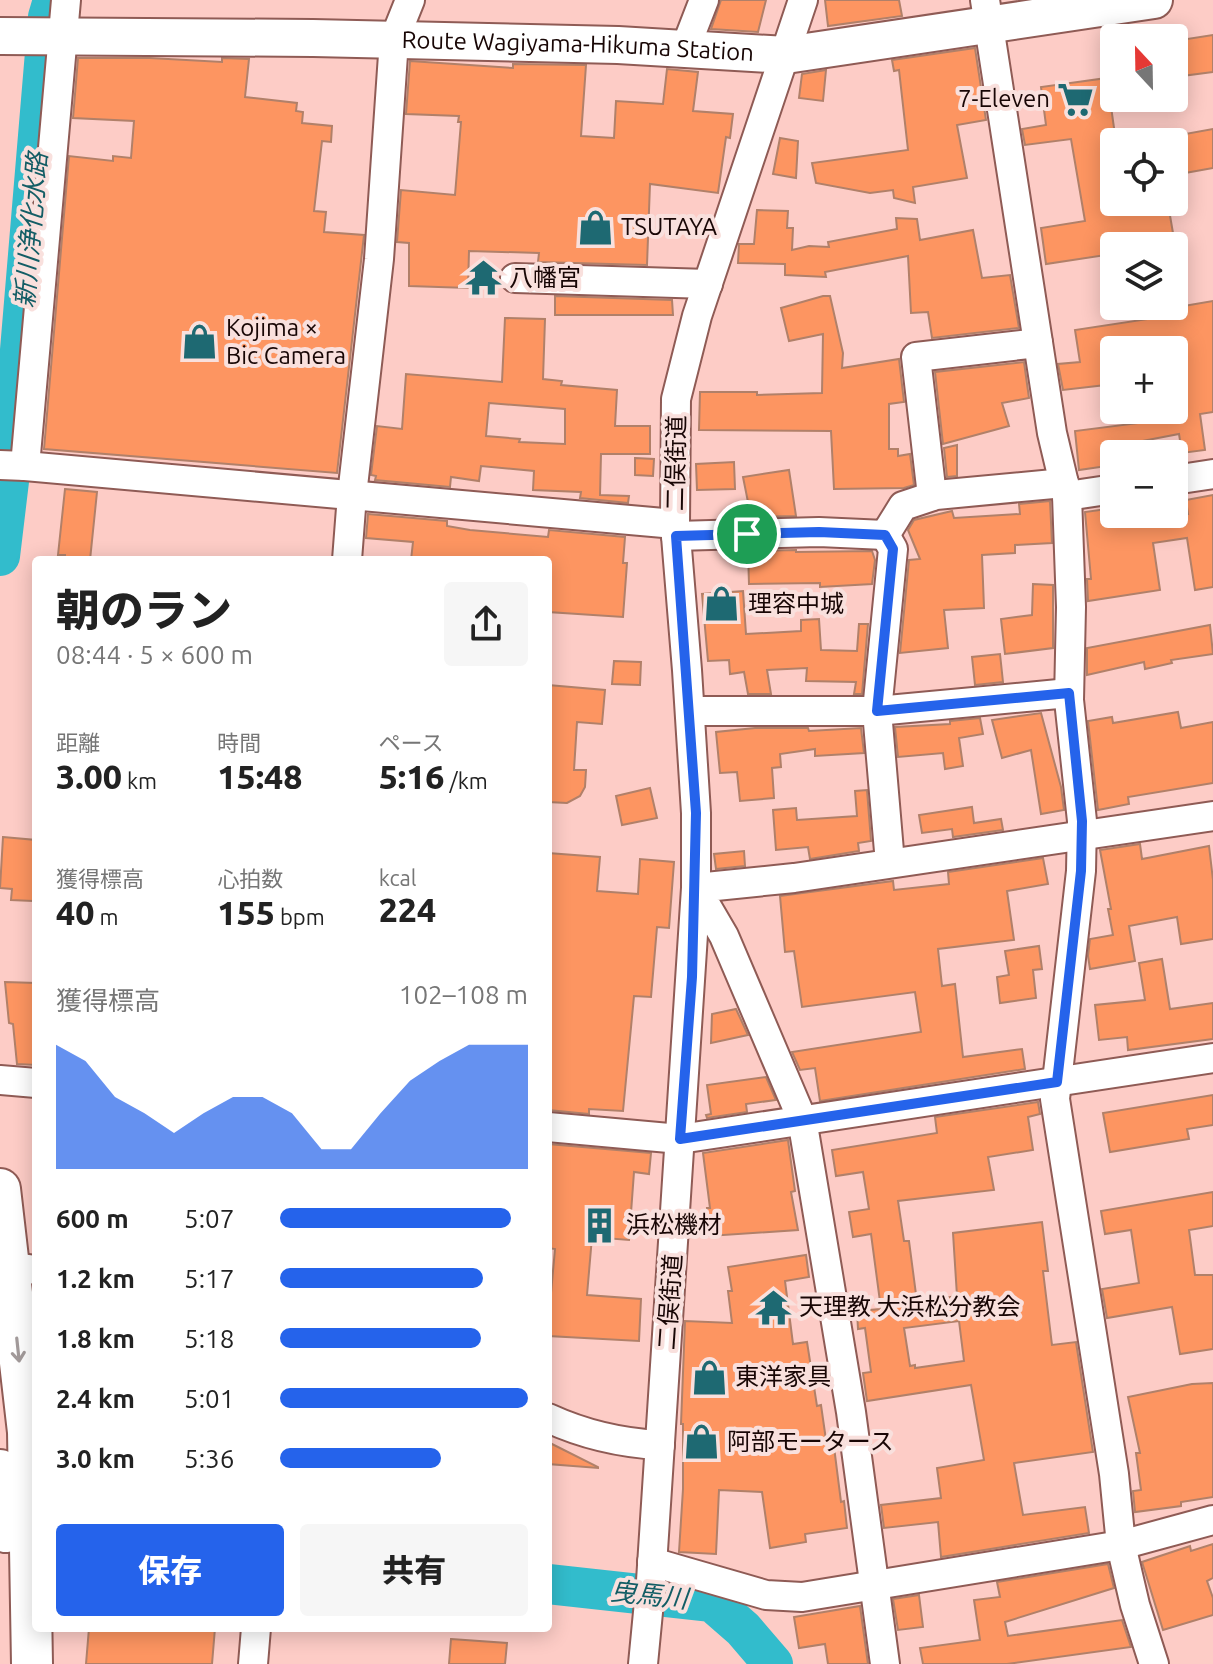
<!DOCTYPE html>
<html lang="ja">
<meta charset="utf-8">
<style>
:root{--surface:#fff;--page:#f6f6f6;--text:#222;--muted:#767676;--accent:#2563eb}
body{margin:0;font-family:Ubuntu,"Noto Sans JP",sans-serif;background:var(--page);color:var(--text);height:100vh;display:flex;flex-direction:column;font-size:30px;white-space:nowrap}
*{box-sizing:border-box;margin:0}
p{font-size:26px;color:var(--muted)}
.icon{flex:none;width:44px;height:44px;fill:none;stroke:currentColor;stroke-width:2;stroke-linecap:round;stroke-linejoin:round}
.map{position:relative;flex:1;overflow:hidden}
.details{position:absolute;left:32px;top:556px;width:520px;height:1076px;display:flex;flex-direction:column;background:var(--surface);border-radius:8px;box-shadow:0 4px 20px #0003}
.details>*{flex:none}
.needle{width:52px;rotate:338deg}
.fabs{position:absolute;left:1100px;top:24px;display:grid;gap:16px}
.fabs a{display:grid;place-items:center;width:88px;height:88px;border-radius:8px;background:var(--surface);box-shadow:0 4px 20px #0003;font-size:40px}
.pin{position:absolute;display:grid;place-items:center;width:68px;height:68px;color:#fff;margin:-34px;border:4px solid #fff;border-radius:50%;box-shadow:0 2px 8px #0007}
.round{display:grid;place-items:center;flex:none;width:84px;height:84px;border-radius:8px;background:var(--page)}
.overview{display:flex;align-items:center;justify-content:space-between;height:136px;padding:0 24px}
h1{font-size:44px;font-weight:800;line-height:60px}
.stats{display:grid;grid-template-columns:repeat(3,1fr);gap:12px;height:136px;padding:8px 24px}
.stats div{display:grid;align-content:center}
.stats b{font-size:34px;font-weight:800}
.stats small{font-size:22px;font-weight:400}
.stats p{font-size:22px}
.chart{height:224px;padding:16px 24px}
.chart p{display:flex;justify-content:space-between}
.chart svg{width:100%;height:144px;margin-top:8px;fill:var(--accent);opacity:.7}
.primary-button{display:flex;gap:16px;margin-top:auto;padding:16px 24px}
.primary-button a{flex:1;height:92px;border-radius:8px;background:var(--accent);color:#fff;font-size:32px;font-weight:800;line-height:92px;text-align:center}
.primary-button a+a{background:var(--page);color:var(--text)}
ul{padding:0 24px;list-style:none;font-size:26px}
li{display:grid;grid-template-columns:128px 96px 1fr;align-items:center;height:60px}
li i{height:20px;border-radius:10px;background:var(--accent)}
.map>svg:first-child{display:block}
</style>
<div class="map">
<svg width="1213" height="1664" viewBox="0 0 1213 1664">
<rect width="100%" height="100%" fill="#fdccc6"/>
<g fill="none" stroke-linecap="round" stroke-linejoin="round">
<g stroke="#32bccc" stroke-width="40">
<path d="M0,556L9,481L48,17L53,0"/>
<path d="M548,1584L712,1602L743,1629L773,1664"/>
</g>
</g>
<g fill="#fd9561" stroke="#b18069" stroke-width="2" fill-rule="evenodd">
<path d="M721,0H766L758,32L711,29Z"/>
<path d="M825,0H899L902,16L828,26Z"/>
<path d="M1213,35V72L1174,77V41Z"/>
<path d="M975,48L986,120L957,125L967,178L913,187L915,203L894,198L893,190L870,193L816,183L812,163L908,150L899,70L894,71L892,60Z"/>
<path d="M78,58H150L222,62V58L249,59L245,97L297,103L296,111L303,112L302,123L332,126L331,142L322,141L314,211L326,212L324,232L364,235L337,473L44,449L69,156L113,161V156L131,158L134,121L73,118Z"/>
<path d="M410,61L513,68V64L586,65L581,136L614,138L616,101L663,104L667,69L698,72L693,111L733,114L730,138L726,137L718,193L650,184L647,265L538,262L539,253L469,251L468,288L409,286V243L397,242L401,190L455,195L461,122H458L459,116L406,114Z"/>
<path d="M826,70L823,101L799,98L802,74Z"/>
<path d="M1107,78L1116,142L1114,213L1168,204L1173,233L1104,244L1106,255L1046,264L1041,228L1085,221L1071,139L1025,145L1022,129L1046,125L1041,87Z"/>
<path d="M1213,129V168L1174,175V136Z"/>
<path d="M780,138L798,141L796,178L773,174Z"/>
<path d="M757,210L788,211L787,228H793L792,250L809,246L829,247L828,242L897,229L896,218L917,219L920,240L973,230L982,278L1010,275L1019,328L932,338L928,312L911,313L908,256L825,272L826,277L785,275V264L738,263L739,244H754Z"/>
<path d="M555,296L672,300L673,315H555Z"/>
<path d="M823,296H830L843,353L842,368L899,359L904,402L889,404V449H898V456L910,454L914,485L904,488L834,489L831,431L699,430L700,392H757V395L822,393L823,334L789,341L781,308Z"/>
<path d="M1213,301V412L1200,414L1205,450L1182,453L1179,434L1137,442L1139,454H1114V465L1079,470L1075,431L1139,423L1137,410H1174V350H1114V384L1063,390L1058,364L1080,362L1075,330L1148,319L1146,306L1178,307Z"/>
<path d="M505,318L545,319L543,379L562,381L561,385L617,390L615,426H650V454H601L600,495L629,496L628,503L580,498L581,492L533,490L534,471L481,466L479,481L451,477L450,487L375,480L376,476L371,475L377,426L402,429L406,374L502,382ZM489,403L565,409V444L519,442L520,439L486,436Z"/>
<path d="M1024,362L1029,398L1002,403L1009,426L943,444L935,372Z"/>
<path d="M957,445V476L947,477L944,448Z"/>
<path d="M635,458L654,459L653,476L635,475Z"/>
<path d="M734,462L735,489L697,490L696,464Z"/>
<path d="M789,470L796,516L751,517L743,477Z"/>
<path d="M65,489L97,492L90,560H65V555H58Z"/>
<path d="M1213,495V587L1195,590L1187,538L1153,543L1160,590L1088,601L1087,579H1091L1085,512L1114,508V514H1188L1186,500Z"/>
<path d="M1050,501L1052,543L1015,545V553L982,555L984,608L944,610L948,648L900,653L909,560L920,559L908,530L914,520L952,511L954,518L1020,514L1019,504Z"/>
<path d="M368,514L447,521V526L470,530L548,537L549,530L625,537L623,563H627L623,617L548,612V560H411L413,542L366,538Z"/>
<path d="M796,550V552L872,551L875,560L872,584L820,587V583L749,584L748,551Z"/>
<path d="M1033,584L1053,585V648L1005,654L1001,619L1032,615Z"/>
<path d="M743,591L746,634L801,631V620L819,619L821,650L857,651L859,624H868L862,694H854L856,682L806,681L807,668L767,670L771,694H748L744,672L730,674L729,660L708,661L702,594Z"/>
<path d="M1210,625L1213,654L1171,660L1172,663L1145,669L1144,662L1087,675V648Z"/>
<path d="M1000,654L1003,682L975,685L972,657Z"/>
<path d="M614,661L641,662L640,685L612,684Z"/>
<path d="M548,685L605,690L602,724L577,722L574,770H586L585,787L580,796L567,803L548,802Z"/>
<path d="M1178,712L1181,728L1213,722V783L1128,797L1129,804L1098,810L1088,721L1112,717L1113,723Z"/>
<path d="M1041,713L1061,787L1064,810L1041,814L1031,750L1002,758L992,720Z"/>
<path d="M980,718L983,734L959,738L963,766L945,769L943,753L898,757L895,727L950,724V721Z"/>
<path d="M755,728H808L809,731L861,728L864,753L815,756V749L780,754L781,767L772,768L774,798L740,801L737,772L720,773L716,732Z"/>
<path d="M650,788L657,818L622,825L616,796Z"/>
<path d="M867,790L871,841L858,843L859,851L810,859L808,847L776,850L773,810L796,808L797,820L857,816L855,791Z"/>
<path d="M972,807L974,823L1001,819L1003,830L953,837L952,829L922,833L919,815Z"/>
<path d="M3,837L36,840V892L33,901L11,900L12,889L0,888Z"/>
<path d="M1140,844L1142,859L1209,846L1213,880V939L1181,944L1177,917L1129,926L1135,961L1090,969L1088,956L1090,939L1113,935L1108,909H1111L1100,850Z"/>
<path d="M744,851L745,866L716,869L714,854Z"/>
<path d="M548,853L600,857L597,891L638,894L640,859L674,862L669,928L657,927L651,997L634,996L623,1111L589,1109V1114L548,1110Z"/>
<path d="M1043,858L1048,884L1007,891L1014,940L938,949L942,986L955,984L963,1057L1022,1049L1025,1069L820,1101L815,1068L800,1070L792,1052L921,1032L915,992L802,1007L794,951L785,952L780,896L893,881L894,890L949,884L948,872Z"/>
<path d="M1039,946L1042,969L1033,970L1036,998L1000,1003L997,977L1009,975L1005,951Z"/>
<path d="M1162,959L1170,1009L1213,1003V1039L1128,1050L1127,1037L1099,1040L1095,1005L1145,1000L1139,963Z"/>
<path d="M5,982L36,983V1065L17,1064L13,1024L9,1023Z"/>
<path d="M736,1009L748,1035L711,1043L712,1014Z"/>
<path d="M766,1077L776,1100L746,1104L747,1112L707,1118L706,1115L711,1114L707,1085Z"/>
<path d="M1213,1095V1125L1187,1129L1189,1139L1110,1152L1103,1113Z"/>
<path d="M1038,1102L1040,1114L1028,1117L1033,1150L988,1157L994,1190L898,1201L904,1241H909L917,1302L957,1296L953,1233L1042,1222L1048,1271H1043L1052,1345L1076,1342L1093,1452L1014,1463L1023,1515L1085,1507L1089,1533L941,1557L938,1522L884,1528L881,1505L941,1498L937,1468L984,1460L971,1385L867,1401L863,1373L871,1372L865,1328L858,1329L857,1311L881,1309L871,1234L853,1237L849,1212L869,1209L863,1172L836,1176L832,1150L937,1133L935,1117ZM959,1321L964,1361L915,1368V1365L910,1366L904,1328Z"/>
<path d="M788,1140L795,1191L791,1192L798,1230L709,1236L707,1208H710L703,1153Z"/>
<path d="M548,1144L651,1153L649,1174L634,1172L629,1240L592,1237L587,1295L641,1299L639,1341L548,1336V1293H551L555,1249L548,1248Z"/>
<path d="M1213,1192V1226L1189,1230L1195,1275H1213V1349L1180,1354L1172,1307L1107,1318L1102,1289L1139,1283L1131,1230L1105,1234L1101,1211Z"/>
<path d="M806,1255L809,1277L785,1281L793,1344L807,1342L817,1406L821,1405L826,1440L833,1439L841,1502L844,1501L847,1528L805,1534L806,1542L770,1548L762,1492L719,1490L716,1554L679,1552L683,1489V1424H681L685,1321L732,1323L728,1291H732L728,1267Z"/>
<path d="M1213,1383V1497L1181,1502V1506L1135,1512L1133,1491L1141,1490L1136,1453H1140L1128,1397L1192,1384Z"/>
<path d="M548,1442L598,1467V1468L548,1464Z"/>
<path d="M1213,1544V1578L1207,1581L1213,1598V1615L1163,1630L1142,1562L1190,1546L1191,1551Z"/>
<path d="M1108,1564L1114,1588L1005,1622L1008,1636L1122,1620L1131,1647L1007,1664H923L920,1648L980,1640L974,1600L1000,1597L997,1582Z"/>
<path d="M919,1595L923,1627L898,1630L893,1599Z"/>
<path d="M860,1606L868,1664H828L825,1644L799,1648L794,1617Z"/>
<path d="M89,1628H215L212,1664H86Z"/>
<path d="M451,1639L507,1643L505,1664H449Z"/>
</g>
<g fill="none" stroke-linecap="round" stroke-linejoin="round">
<defs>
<g id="minor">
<path d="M66,0L25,466L675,524"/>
<path d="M985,0L1052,433L1067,496L1071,607L1069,700L1082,821L1081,871L1055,1099L1114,1474L1121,1545L1135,1605L1154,1664"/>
<path d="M685,49L704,0"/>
<path d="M515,278L708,284"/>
<path d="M0,465L25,466"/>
<path d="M1174,480L1213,474"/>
<path d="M932,496L916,357L1038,343"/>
<path d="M1067,496L1114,489"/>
<path d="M885,535L893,549L877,711L890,863"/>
<path d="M676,536L819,532L885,535L903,506L936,495L1064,483"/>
<path d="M347,560L352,495L379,259L394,40L410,0"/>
<path d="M690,711H877L1069,693"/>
<path d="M0,1080L36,1083"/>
<path d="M548,1127L680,1139L1213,1058"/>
<path d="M0,1265L36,1270"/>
<path d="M548,1418C585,1435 620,1443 660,1445"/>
<path d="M652,1562L766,1595L802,1597L1121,1545L1213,1520"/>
<path d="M253,1664L256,1628"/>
<path d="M643,1664L651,1581L696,888V813L687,670L675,524L676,399L697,316L803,0"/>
<path d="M885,1664L851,1412L802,1119L724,936L696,888L794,878L1213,816"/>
</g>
<g id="major">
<path id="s1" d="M0,36L313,38L618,45L786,55L1154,0"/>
</g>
<g id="highway">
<path d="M0,1189L28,1432L32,1664"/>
<path d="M0,1470L6,1532"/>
</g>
</defs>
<use href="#minor" stroke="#8f5b55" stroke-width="32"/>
<use href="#major" stroke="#8f5b55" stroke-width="40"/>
<use href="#highway" stroke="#8f5b55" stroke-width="44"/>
<use href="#minor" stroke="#fff" stroke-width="28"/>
<use href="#major" stroke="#fff" stroke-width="36"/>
<use href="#highway" stroke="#fff" stroke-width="40"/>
</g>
<defs><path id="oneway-shaft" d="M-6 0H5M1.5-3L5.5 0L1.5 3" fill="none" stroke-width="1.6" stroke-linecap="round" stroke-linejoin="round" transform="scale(2)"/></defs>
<use stroke="#a39b9b" href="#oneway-shaft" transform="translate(18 1350) rotate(84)"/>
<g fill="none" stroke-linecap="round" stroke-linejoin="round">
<defs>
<path id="route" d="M819,532L885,535L893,549L877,711L1069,693L1082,821L1081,871L1057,1082L680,1139L692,977L696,813L676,536Z"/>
</defs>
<use href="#route" stroke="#fff" stroke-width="16"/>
<use href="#route" stroke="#2563eb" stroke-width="10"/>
</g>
<defs>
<symbol id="supermarket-bare" viewBox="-9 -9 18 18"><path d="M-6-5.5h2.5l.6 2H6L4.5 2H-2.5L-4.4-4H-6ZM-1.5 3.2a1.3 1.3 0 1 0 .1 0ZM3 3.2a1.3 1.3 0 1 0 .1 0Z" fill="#1e6972" stroke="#f9e0dd" stroke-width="2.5" paint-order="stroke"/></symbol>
<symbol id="shop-bare" viewBox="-9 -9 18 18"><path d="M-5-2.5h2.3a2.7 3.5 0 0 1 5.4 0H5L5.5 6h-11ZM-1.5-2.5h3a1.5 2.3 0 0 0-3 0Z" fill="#1e6972" stroke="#f9e0dd" stroke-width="2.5" paint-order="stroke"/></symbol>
<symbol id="temple-bare" viewBox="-9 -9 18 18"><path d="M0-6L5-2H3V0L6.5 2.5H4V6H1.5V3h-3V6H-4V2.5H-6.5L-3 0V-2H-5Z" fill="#1e6972" stroke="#f9e0dd" stroke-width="2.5" paint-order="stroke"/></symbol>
<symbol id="building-bare" viewBox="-9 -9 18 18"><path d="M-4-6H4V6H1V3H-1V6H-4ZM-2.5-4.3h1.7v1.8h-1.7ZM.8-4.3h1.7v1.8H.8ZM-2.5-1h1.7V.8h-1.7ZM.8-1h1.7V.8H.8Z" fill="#1e6972" stroke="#f9e0dd" stroke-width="2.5" paint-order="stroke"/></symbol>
</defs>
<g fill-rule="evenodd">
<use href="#supermarket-bare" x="1050" y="74" width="51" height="51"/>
<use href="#shop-bare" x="570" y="202" width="51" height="51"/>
<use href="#temple-bare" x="458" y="252" width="51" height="51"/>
<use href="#shop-bare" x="174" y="316" width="51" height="51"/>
<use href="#shop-bare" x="696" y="578" width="51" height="51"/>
<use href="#building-bare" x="574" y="1200" width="51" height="51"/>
<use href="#temple-bare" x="748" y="1282" width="51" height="51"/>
<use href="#shop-bare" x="684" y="1352" width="51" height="51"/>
<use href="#shop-bare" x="676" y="1416" width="51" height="51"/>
</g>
<g text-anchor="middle" stroke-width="8" stroke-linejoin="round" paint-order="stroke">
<g font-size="24" fill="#180605" stroke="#f9e0dd">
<text dy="8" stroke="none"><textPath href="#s1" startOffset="578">Route Wagiyama-Hikuma Station</textPath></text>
<text transform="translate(676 463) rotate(-89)" y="8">二俣街道</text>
<text transform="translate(670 1302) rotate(-86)" y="8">二俣街道</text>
</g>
<g font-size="24" fill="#180605" stroke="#f9e0dd" text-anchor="start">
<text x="1050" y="107" text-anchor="end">7-Eleven</text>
<text x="621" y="235">TSUTAYA</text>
<text x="509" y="286">八幡宮</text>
<text x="226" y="336">Kojima ×<tspan x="226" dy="28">Bic Camera</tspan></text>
<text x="748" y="612">理容中城</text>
<text x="626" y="1233">浜松機材</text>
<text x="799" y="1315">天理教 大浜松分教会</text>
<text x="735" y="1385">東洋家具</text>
<text x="727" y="1450">阿部モータース</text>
</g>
<g font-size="26" font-style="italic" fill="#135d65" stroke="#f9e0dd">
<text transform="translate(31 230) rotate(-85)" y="9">新川浄化水路</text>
<text transform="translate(649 1595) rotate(6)" y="9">曳馬川</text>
</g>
</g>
</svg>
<div class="fabs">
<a><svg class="needle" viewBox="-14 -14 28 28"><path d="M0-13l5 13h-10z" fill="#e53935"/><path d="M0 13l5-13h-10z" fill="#767676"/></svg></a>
<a><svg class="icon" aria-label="locate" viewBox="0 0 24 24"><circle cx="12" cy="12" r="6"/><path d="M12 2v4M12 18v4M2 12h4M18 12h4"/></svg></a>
<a><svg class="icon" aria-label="layers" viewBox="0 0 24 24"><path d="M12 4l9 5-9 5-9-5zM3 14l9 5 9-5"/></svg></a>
<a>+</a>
<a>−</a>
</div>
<div class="pin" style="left:747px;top:534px;background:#1e9e55"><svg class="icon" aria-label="arrive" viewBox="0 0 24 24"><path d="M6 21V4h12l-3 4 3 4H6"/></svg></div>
<section class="details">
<div class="overview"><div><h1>朝のラン</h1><p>08:44 · 5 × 600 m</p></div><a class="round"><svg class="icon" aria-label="share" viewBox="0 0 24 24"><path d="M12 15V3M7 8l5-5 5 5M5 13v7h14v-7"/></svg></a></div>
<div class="stats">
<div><p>距離</p><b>3.00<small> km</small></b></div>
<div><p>時間</p><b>15:48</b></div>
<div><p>ペース</p><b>5:16<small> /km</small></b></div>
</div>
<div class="stats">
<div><p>獲得標高</p><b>40<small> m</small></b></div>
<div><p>心拍数</p><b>155<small> bpm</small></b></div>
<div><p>kcal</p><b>224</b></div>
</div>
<div class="chart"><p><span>獲得標高</span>102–108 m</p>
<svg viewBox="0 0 160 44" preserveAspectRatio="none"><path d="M0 44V6L10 11L20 22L30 27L40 33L50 27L60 22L70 22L80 27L90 38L100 38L110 27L120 17L130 11L140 6L150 6L160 6V44z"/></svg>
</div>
<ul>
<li><b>600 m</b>5:07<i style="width:93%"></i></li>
<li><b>1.2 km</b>5:17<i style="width:82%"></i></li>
<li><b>1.8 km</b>5:18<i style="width:81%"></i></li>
<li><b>2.4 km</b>5:01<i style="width:100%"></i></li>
<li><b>3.0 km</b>5:36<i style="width:65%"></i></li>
</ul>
<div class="primary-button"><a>保存</a><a>共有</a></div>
</section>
</div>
